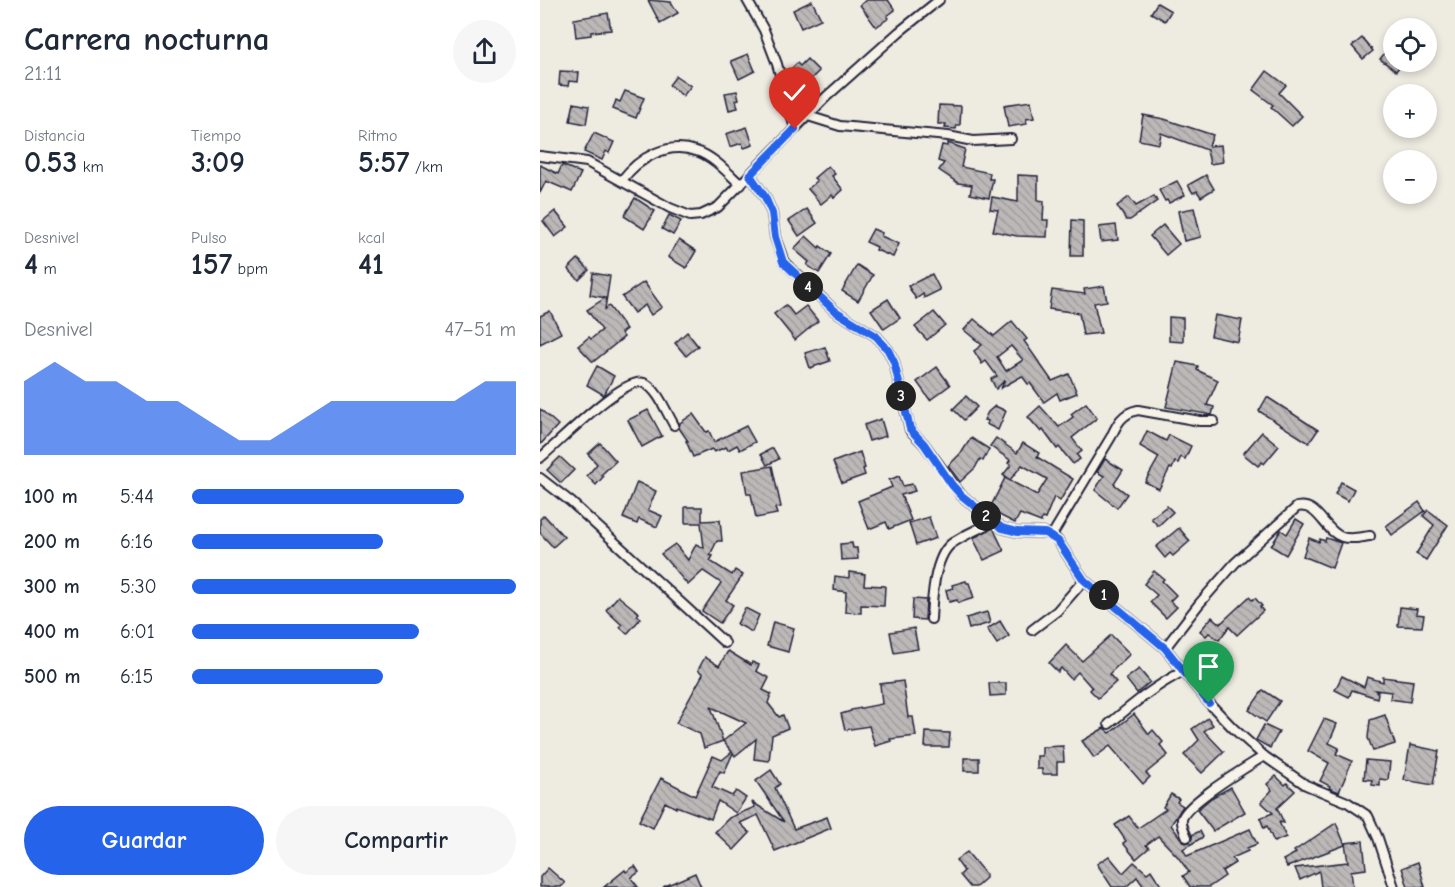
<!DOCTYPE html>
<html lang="es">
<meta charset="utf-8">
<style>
:root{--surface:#fff;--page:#f6f6f7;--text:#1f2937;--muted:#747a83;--accent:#2563eb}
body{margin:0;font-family:"Comic Neue",sans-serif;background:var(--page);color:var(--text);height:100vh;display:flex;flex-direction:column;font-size:22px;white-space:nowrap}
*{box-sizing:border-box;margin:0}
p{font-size:20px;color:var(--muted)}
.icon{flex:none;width:33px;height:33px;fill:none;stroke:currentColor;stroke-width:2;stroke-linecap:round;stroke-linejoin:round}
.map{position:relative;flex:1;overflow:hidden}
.drawer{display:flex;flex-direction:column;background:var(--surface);width:540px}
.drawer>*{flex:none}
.fabs{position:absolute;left:843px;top:18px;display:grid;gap:12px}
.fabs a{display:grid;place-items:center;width:54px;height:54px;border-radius:50%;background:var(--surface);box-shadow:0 3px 9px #0003;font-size:30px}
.pin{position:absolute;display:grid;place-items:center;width:51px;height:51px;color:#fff;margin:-62px -26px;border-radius:50% 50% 50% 0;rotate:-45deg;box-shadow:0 0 6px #0007}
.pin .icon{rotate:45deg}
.km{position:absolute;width:30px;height:30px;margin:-15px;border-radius:50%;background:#222;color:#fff;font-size:16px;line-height:30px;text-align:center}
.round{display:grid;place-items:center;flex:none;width:63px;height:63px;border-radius:32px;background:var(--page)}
.summary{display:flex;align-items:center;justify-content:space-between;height:102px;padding:0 24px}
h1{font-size:33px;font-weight:600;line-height:45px}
.metrics{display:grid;grid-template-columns:repeat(3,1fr);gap:9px;height:102px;padding:6px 24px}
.metrics div{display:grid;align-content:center}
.metrics b{font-size:30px;font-weight:600}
.metrics small{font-size:16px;font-weight:400}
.metrics p{font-size:16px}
.chart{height:168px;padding:12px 24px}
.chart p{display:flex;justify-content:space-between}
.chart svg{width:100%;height:108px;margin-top:6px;fill:var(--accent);opacity:.7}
.cta{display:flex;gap:12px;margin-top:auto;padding:12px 24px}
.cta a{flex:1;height:69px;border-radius:36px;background:var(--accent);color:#fff;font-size:24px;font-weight:600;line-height:69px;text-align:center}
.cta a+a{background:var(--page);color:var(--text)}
ul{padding:0 24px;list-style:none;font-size:20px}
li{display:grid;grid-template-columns:96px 72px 1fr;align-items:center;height:45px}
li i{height:15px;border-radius:8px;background:var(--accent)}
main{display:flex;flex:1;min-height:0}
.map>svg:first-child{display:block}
</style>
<main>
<section class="drawer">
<div class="summary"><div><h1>Carrera nocturna</h1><p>21:11</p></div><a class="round"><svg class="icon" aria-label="share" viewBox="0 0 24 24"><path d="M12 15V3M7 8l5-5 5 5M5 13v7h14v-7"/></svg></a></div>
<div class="metrics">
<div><p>Distancia</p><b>0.53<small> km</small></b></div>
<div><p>Tiempo</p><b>3:09</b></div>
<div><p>Ritmo</p><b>5:57<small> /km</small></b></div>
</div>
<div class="metrics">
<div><p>Desnivel</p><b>4<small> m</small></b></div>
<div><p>Pulso</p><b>157<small> bpm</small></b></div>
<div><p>kcal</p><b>41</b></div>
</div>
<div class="chart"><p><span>Desnivel</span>47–51 m</p>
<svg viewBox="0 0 160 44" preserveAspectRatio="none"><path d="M0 44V14L10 6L20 14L30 14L40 22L50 22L60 30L70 38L80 38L90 30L100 22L110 22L120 22L130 22L140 22L150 14L160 14V44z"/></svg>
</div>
<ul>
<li><b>100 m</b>5:44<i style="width:84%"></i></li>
<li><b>200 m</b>6:16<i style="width:59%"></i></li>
<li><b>300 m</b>5:30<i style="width:100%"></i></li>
<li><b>400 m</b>6:01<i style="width:70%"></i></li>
<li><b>500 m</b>6:15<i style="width:59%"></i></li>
</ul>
<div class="cta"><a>Guardar</a><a>Compartir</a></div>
</section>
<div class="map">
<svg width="915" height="887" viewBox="0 0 915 887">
<defs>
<pattern id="building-back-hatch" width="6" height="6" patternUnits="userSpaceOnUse" patternTransform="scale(1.5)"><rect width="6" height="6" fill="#bbb8b7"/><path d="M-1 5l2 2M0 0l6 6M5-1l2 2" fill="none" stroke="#a09e9e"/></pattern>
</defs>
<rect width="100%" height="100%" fill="#eeebe1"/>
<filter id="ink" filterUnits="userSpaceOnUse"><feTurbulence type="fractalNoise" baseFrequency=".0167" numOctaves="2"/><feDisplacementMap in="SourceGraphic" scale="12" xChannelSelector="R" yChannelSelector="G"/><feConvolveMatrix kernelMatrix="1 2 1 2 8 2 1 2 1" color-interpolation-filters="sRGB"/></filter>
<g filter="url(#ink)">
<g fill="url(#building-back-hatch)" stroke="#22223b" stroke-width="1.5" fill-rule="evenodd">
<path d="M108,0L131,2L138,13L120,23Z"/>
<path d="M327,0H348L355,10L347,16L349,18L336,27L320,5Z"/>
<path d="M272,1L281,19L261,28L253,10Z"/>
<path d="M617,3L631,11L625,21L611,13Z"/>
<path d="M68,13L71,30L51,32V35L36,37L34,19Z"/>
<path d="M822,38L833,51L823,59L812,46Z"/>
<path d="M847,50L854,55V62H863L856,71L840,59Z"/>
<path d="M208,54L215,71L199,79L191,61Z"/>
<path d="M267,59L279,71L269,81L271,83L265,89L263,87L262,89L257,85L254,87L248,79L253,71L251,69L257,63L260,66Z"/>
<path d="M20,71L39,72L38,82L29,81L28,86L19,85Z"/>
<path d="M727,71L746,85L739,93L762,116L752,126L731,107L733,105L713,90Z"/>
<path d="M136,76L151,86L143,96L129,85Z"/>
<path d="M85,91L104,98L96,118L73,109L76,100L80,102Z"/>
<path d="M197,91L199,99L196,100L198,108L189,110L185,93Z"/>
<path d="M491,101L494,118L486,119L487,124L468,127L464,105Z"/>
<path d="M34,103L49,106L46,124L30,121Z"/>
<path d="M399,105L421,106L420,125H417L416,129L405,128L406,124H398Z"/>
<path d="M603,115L624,119L673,135L669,146L681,145L683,162L670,164L667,150L621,133L619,144L599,140Z"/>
<path d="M207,127L213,145L204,148L202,143L190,147L186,134Z"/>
<path d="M54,133L74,142L69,153L66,151L62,160L44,152Z"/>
<path d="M408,143L425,149L421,167L450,173L449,179H453L449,198L430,194L432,185L418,183L399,170L404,163L398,161L402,145L407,146Z"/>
<path d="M0,165L18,174L22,165L41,173L32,192L6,181L0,193Z"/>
<path d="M288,166L295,174L292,176L303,190L294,198L292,195L281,204L268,189L277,181L274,178Z"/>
<path d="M478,175L498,176V200L504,201L503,220H508L507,237L477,236L453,231L458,210L450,209L452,197L478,202Z"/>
<path d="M666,175L674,189L661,197L657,191L653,193L648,185Z"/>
<path d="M637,181L645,195L629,203L627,200L625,201L619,190Z"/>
<path d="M614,196L617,201L590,220H586L577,206L589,197L596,206Z"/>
<path d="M95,198L115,211L104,229L84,216Z"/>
<path d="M654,208L661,237L644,241L638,211Z"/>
<path d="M267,209L277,223L259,236L249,221Z"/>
<path d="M15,211L28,227L15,237L3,221Z"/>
<path d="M129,215L141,221L133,235L122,229Z"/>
<path d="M532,220L543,221V256H531Z"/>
<path d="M576,225L578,240L561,242L559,227Z"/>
<path d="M623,225L639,244L626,255L610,236Z"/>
<path d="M333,229L342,233L341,236L359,244L353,257L336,250L337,247L326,242Z"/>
<path d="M266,236L279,248L280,246L291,254L279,273L267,265L269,262L254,249Z"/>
<path d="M139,240L156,251L146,268L128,257Z"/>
<path d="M38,259L49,270L39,280L28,269Z"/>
<path d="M317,265L333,275L318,301L302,291Z"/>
<path d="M53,273L70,276L65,309L69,306L86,329L81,333L84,337L53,362L38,346L49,337L51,339L62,330L47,310L65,298L50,295Z"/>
<path d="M392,274L400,290L384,298L383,294L376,299L368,286Z"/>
<path d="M104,282L122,307L111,315L105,305L94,313L82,297Z"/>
<path d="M564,286L567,301L554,303L561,333L543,335L539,313L509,309L512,290L545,294L544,289Z"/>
<path d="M348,299L360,318L344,329L331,310Z"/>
<path d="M246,305L254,315L266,306L278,321L255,340L234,314Z"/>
<path d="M10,311L21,333L0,344V316Z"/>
<path d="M394,312L405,325L387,340L375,327Z"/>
<path d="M675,315L702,320L698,342L671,336Z"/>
<path d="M629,317L643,318V342L629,341Z"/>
<path d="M434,319L454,336L472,321L487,339L484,341L512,381L529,374L537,393L520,400L517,393L504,402L490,383L488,384L482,376L461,388L465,380L456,389L451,379L457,376L446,361L442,364L434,351L442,345L424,330ZM471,346L483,360L466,371L457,357Z"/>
<path d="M147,332L158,346L146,356L135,343Z"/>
<path d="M285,347L290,361L270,368L265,353Z"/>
<path d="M637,362L658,366L657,370L678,380L667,405L674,407L672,415L626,407Z"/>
<path d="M57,366L74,376L64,395L47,385Z"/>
<path d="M397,367L410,385L390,400L377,382Z"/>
<path d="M426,396L437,407L424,420L413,409Z"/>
<path d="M727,397L778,430L769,443L719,411Z"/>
<path d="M546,403L557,418L532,438L542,451L537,455L540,459L533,464L519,447L517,449L503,430L501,432L488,417L500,406L519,427L533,417L531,414Z"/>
<path d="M455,406L466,411L458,430L446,424L448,421L444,420L448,412Z"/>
<path d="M0,409L18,425L0,445Z"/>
<path d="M108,410L122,436L102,447L88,420Z"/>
<path d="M153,414L166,432L169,431L174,442L206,426L215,442L200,450L197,445L188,450L186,447L174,452L172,449L153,457L146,441H148L139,428L140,423Z"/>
<path d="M341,419L346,436L329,441L324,425Z"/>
<path d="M607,431L626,441L629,435L651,446L645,459L641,457L638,463L635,462L632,469L630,468L619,489L605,482L619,457L600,446Z"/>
<path d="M722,432L739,446L724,464L722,462L718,466L703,454Z"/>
<path d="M431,438L449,449L443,461L440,459L435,468L420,482L408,466L422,452Z"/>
<path d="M456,438L477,453L483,443L499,453L497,457L533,479L520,501L514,497L505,519L502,518L501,522L480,514L475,523L449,510L465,478L497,495L507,479L482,465L470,480L463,475L471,465L468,463L470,460L450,446Z"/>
<path d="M60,443L76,461L61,475L63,477L56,485L47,476L57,464L48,454Z"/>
<path d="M233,448L239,459L227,465L221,454Z"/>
<path d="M320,452L325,468L323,469L325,475L302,483L293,462Z"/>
<path d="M20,457L34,470L21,483L7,470Z"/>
<path d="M565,459L583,470L574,484L587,494L577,508L555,490L564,476L557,472Z"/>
<path d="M232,466L241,507L235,508L237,514L216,518L211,494H207L203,471Z"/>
<path d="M359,476L363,486L372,484L375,491L361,495L371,520L349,529L346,522L329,529L318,501L352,487L349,480Z"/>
<path d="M97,482L116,491L108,510L122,516L117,527L99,519L97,524L83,518Z"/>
<path d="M801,482L814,489L808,501L795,494Z"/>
<path d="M879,502L885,511L852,535L846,526Z"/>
<path d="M627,506L633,512L618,526L611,518Z"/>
<path d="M145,507H162V521L180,520L182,541H177L170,555L173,556L170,561L192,575L195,570L203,575L186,600L193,605L180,623L162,611L181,583L163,571L148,585L121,554L135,544L148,560L156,544L164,548L161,523H145Z"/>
<path d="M888,510L908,525L886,560L876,554L894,525L883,516Z"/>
<path d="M4,515L24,537L13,547L0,533V519Z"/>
<path d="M389,517L396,538L376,545L369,523Z"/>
<path d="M756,519L764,524L746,555L731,546L741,530L747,534Z"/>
<path d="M453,528L464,551L444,560L433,538Z"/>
<path d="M639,528L650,541L633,556L630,553L625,558L616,547Z"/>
<path d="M769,538L779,542L780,539L785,541L786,538L801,543L792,568L763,556Z"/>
<path d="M312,543L313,548H317L318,559L301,560L300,544Z"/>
<path d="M614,571L624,579L622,581L636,595L630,601L637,607L626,618L610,602L617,595L604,584Z"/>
<path d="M309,572L325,574L324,585L345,586L344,606L321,605V613L305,612L306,592L294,590L295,576L309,578Z"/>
<path d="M426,581L427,583H429L434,598L418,603L417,600L409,602L406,590L413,588L412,585Z"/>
<path d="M78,596L99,613L97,615L101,618L87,634L80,627L82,625L66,610Z"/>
<path d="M709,597L712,600L715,598L722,606L720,607L723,611L697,635L689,627L679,640L669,633L666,636L660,631L672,617L680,624Z"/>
<path d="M373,599L386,600L385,620L372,619Z"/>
<path d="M860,607L877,609L876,614L884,615L882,627L858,626Z"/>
<path d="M205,608L219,615L212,632L197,624Z"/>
<path d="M447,612L450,623L429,629L426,618Z"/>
<path d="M460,621L469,636L457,644L447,629Z"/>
<path d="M233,622L254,628L248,652L227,646Z"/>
<path d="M374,628L378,649L354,653L350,632Z"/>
<path d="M571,635L590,654L569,674L576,682L558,698L550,690L552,688L538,672L531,679L521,668L518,672L509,663L526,645L542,661Z"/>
<path d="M188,651L211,665L212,662L219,665L216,671L229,678L223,690L231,694L228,703L239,717L243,715L248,728L232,735L229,761L214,759L216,739L195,756L193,753L184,773L180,771L172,787L192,796L196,791L206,798L196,813L178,801L171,819L136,806V808L125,802L113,828L99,821L121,778L155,796L173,756L182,760L192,752L183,741L206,723L171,707L183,741L164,748L160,734L136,723L163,674L158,670L165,657L179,666Z"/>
<path d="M599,669L610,682L597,693L586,679Z"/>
<path d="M802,676L824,687L827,677L843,682V677L873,681L870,702L850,699L851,692L835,690L838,693L837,698L812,690L809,697L795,690Z"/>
<path d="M363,681L368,717H373L376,736L350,739L351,741L335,746L329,726L305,730L301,714L311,711V710L342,704L340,684Z"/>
<path d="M449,683H466V695L450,696Z"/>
<path d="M723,690L740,701L726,722L709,710Z"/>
<path d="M594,714L609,734L613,730L623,742L620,745L628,755L606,773L610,777L603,784L570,746L554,758L542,741L564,728L570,733Z"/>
<path d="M845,715L855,744L833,751L828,738L830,720Z"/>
<path d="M668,718L673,725L664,731L684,752L662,773L644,755L659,740L652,729Z"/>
<path d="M784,719L797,724L789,743L799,748L796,754L812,761L799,792L789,788L790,786L780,781L789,763L768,751Z"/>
<path d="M724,725L739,732L730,748L716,740Z"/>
<path d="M386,732L410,733L409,747H385Z"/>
<path d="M870,745L899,751L893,785L864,780Z"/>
<path d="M523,746L524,762H517V774H502V769H497V756H502V747Z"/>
<rect x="424" y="758" width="15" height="13"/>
<path d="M826,760L850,762L848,780L840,779V786L832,785V780L824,779Z"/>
<path d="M231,770L240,784L235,788L254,829L287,817L291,828L235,851L218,815L200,823L210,833L194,850L175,832L189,818L215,807L212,802L244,822L216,781Z"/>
<path d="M736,776L745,785L747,783L755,791L737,808L744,823L739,822L746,837L734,842L727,826L724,828L720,818L733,813L721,802L732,790L727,784Z"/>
<path d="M691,787L705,812L673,831L657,810L671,798Z"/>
<path d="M631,794L639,799L637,802L643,806L631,825L642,840L646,843L650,842L652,835L660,831L663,837L643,849L647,856L710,829L717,844L707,848L708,851L692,858L695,863L682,871L685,876L669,887H650L643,876L649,872L638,857L618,836L606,845L609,848L596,859L583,843L586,841L575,825L589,816L598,828L626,809L623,807Z"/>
<path d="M796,823L805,845L747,867L743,860L756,853L754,851Z"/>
<path d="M823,841L826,869L811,871L813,887H781L779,871L760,880L755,868L808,862L805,843Z"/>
<path d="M427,852L446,875V878L436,887H430L420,875L424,871L416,860Z"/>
<path d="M569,856L583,873L594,862L607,873L611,870L622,887H604L597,877L586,887H572L557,864Z"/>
<path d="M878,862L885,887H868L862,868Z"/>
<path d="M95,866L99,872L91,878L98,887H64L85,870L86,872Z"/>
<path d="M8,868L25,883L21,887H0V877Z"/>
<path d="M155,873L161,887H123Z"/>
</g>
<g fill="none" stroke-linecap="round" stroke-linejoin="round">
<defs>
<g id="street">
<path d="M207,0L224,30L237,64L255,129"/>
<path d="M268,116L300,126L408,136L433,141L471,139"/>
<path d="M0,156L47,162L130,208L150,216L161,215L178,207L286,97L359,32L399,0"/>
<path d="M210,175L225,197L232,213L235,237L244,262L295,311L336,336L348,350L354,362L370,430L384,444L421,495L462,528L477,532L505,533L512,535L518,541L544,580L625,648L669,703L693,728L724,756L766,785L807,802L828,816L838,838L854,887"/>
<path d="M82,180C99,158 127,141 156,151C173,156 188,173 201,185"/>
<path d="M0,458C18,444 84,375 104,383C118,389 126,412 134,425"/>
<path d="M0,478L31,502L185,643"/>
<path d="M512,535L571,437C577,424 582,413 598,410L660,421H674"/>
<path d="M391,619C392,599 394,558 411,544C423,535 439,529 452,522"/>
<path d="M492,630L517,611L544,580"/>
<path d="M625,648L659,604L695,563L757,507C778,502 784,531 802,537C811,540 821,537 830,536"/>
<path d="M569,724C593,704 616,685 644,671"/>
<path d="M647,837C645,832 641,825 642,819C647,802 707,767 724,756"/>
</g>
</defs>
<use href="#street" stroke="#22223b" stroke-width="12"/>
<use href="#street" stroke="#f7f3e8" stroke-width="8"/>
</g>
</g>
<g fill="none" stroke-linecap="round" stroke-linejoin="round" filter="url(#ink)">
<defs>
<path id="route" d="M255,129L210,175L225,197L232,213L235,237L243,262L295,311L336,336L348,350L354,362L370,429L384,444L412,485L421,495L462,528L477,532L505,533L518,541L544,580L625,648L669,703"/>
</defs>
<use href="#route" stroke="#fff" stroke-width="12"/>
<use href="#route" stroke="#2563eb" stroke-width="8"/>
</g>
</svg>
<div class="fabs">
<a><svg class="icon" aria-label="locate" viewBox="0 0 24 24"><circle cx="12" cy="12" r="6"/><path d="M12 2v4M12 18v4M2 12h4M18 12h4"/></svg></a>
<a>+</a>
<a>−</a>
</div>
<div class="pin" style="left:669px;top:703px;background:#1e9e55"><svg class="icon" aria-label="arrive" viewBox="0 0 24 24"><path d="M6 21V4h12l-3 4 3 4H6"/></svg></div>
<div class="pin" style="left:255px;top:129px;background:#d93025"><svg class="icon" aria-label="check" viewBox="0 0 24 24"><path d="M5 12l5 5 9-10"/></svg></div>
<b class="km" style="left:564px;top:595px">1</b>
<b class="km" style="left:446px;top:516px">2</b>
<b class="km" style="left:361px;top:396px">3</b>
<b class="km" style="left:268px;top:287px">4</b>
</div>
</main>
